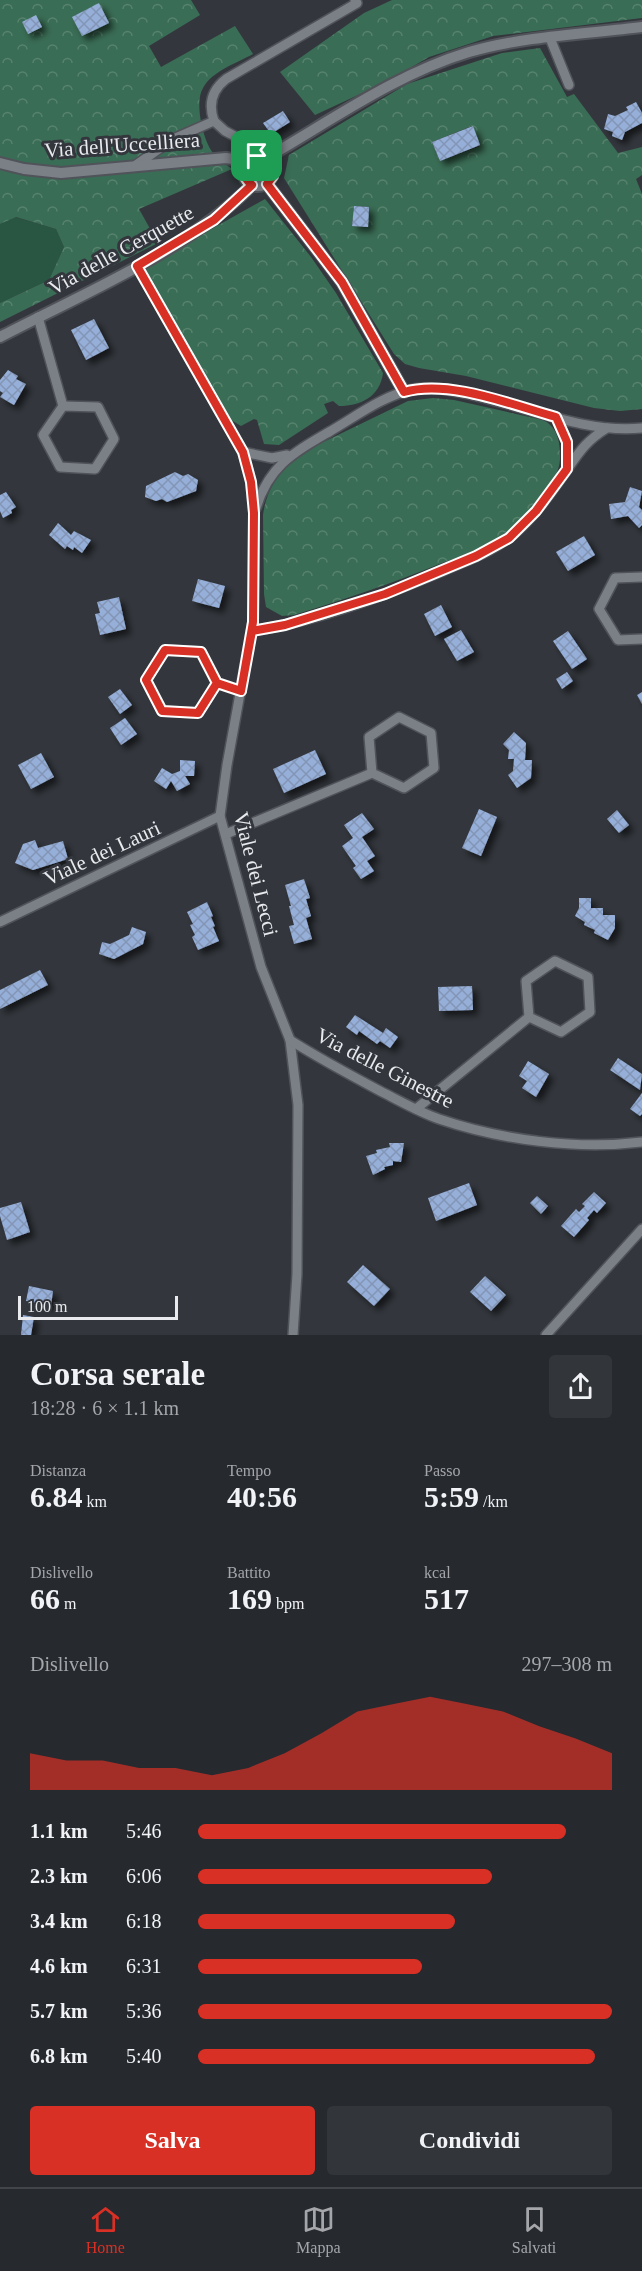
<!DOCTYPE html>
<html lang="it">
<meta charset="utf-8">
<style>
:root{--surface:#26292e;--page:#32353a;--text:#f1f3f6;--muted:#a4a6aa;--line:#42454a;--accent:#d93025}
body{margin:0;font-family:"Times New Roman",serif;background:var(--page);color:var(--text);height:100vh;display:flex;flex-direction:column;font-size:22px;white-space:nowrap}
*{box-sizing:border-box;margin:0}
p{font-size:20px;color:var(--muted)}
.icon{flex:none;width:33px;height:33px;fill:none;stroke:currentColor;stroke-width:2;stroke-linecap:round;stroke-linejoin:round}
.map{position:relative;height:1335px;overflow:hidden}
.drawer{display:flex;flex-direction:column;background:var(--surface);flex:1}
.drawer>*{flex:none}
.scale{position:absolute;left:18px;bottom:15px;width:160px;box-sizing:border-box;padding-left:6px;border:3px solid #e8eaee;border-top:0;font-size:16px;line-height:21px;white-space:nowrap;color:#e8eaee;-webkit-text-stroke:4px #33373d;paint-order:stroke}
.pin{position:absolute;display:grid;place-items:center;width:51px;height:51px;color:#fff;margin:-26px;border-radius:12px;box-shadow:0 3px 9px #0006}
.round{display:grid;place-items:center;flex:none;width:63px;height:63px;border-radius:6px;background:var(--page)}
.overview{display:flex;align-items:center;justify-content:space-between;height:102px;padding:0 30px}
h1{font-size:33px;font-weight:700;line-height:45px}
.metrics{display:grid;grid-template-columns:repeat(3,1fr);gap:9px;height:102px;padding:6px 30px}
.metrics div{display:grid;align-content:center}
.metrics b{font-size:30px;font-weight:700}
.metrics small{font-size:16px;font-weight:400}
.metrics p{font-size:16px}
.chart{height:168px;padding:12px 30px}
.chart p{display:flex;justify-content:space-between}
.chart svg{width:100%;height:108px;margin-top:6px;fill:var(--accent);opacity:.7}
.button{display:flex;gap:12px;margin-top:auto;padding:12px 30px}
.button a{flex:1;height:69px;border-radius:6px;background:var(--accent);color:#fff;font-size:24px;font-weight:700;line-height:69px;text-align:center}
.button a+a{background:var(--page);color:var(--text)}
ul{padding:0 30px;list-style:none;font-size:20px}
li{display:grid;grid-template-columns:96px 72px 1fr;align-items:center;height:45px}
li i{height:15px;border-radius:8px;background:var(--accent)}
.menu{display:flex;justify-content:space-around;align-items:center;height:84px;border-top:2px solid var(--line);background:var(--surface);font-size:16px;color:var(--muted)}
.menu a{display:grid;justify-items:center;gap:3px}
.menu .on{color:var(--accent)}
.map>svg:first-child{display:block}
</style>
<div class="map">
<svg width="642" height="1335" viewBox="0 0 642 1335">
<defs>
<pattern id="forest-crowns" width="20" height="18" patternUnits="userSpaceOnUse" patternTransform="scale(1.5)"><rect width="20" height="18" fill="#3a6d55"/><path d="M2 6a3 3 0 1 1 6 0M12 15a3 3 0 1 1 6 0" fill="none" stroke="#56826e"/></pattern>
<pattern id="building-cross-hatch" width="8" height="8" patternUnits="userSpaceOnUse" patternTransform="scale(1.5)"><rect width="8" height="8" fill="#96afd9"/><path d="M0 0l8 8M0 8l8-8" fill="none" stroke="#8295b4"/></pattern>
<filter id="shadow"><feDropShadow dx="5" dy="5" stdDeviation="3" flood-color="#0009"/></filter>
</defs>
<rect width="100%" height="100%" fill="#33373d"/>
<g fill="#295642">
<circle cx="258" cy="171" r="8"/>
<path d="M15,217L56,229L64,247L49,280L0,303V224Z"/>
</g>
<g fill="url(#forest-crowns)" fill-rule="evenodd">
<path d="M0,0H191L200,15L149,46L161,67L235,26L253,54C237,63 212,71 203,88C194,102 203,142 214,154C219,160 226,164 232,169L139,209L158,243L0,322V303L49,280L64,247L56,229L16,217L0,224Z"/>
<path d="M392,0H642V18L493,36L429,57L386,82L315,115L280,72L364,13Z"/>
<path d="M540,48L567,97L574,94L618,153L642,147V175L636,179L642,194V409L620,411L594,408L466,376L419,368L405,364L394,354L284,178L289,155L407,84L502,53ZM472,126L480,146L440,161L432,142ZM354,206L369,207L367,227L352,226Z"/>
<path d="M265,199L311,257L336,293L383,373C380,397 360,406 339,406L333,401L324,404L328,413L279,445L264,444L257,420L254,419L241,426L228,418L142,268Z"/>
<path d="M433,398L454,400L543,420C556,426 560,440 560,454C561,473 550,485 539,498C529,510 520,523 508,532C486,547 462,556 437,565C390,584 343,600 294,615L282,616L266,607L264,594L263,515C267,485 284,465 309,449L408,401Z"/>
</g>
<g fill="url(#building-cross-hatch)" filter="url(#shadow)">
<path d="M99,3L109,23L82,36L72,17Z"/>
<path d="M36,15L42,27L28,34L22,22Z"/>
<path d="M636,102L642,113V123L625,132L622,140L612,136L613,132L604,129L608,114L615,116L628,110L626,107Z"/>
<path d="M283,111L290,122L271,134L263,123Z"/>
<path d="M473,126L480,145L440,161L432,142Z"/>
<path d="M354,206L369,207L368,227L352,226Z"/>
<path d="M94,319L109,348L86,360L71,330Z"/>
<path d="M8,370L18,376L16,379L26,384L14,405L0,397L3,393L0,391V380Z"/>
<path d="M175,472L183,476L188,474L198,480L196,491L167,502L162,499L156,501L145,497L146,486Z"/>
<path d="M630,487L642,491L639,507L642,510V525L639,528L628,516L611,519L609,504L625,502Z"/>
<path d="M6,492L16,507L11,510L12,513L3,518L0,511V495Z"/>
<path d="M58,523L71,535L74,531L91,540L82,553L74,547L73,550L67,546L65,549L49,535Z"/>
<path d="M584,536L595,555L568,571L556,552Z"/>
<path d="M198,579L225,586L219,608L192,601Z"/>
<path d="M119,597L126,629L100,635L95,614L100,613L97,602Z"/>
<path d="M441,605L452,627L435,636L424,614Z"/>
<path d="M461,630L474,652L457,661L444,639Z"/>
<path d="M568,631L587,659L572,669L553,641Z"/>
<path d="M567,672L573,681L562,689L556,679Z"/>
<path d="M120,689L132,705L120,714L108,697Z"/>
<path d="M642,692V704L637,695Z"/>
<path d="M125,718L137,734L121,745L110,728Z"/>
<path d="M514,732L526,743L525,760H532L531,778L517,788L508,775L513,771L514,759H508L509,750L503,744Z"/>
<path d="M315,750L326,774L284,793L273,769Z"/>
<path d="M41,753L54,777L31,789L18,765Z"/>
<path d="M180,760L195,761L194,776H185L190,784L177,791L171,781L166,789L154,781L162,768L172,774L180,771Z"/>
<path d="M479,809L497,817L481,856L462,848Z"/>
<path d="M617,810L629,825L619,833L607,819Z"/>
<path d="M362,813L374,829L362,837L375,856L367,861L374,871L361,879L353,868L356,866L342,846L353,838L344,825Z"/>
<path d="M35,840L38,848L63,841L68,859L33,870L15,863L23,844Z"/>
<path d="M304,879L310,898L306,899L311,916L306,918L312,939L294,944L289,926L294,925L289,906H291L285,885Z"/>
<path d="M579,898H591V908H603V915H615V928L608,940L594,933L595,930L584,925L585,922L575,916L579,908Z"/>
<path d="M207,902L213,916L211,917L215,926L213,927L219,941L198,950L192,937L195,935L190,925L193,924L187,912Z"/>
<path d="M132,927L146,932L143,944L114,959L99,954L102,942L110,944L129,935Z"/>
<path d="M40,970L48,985L0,1009V990Z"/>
<path d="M472,986L473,1010L439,1011L438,987Z"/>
<path d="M355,1015L383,1033L386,1028L398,1037L390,1048L380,1041L377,1044L359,1031L357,1035L346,1027Z"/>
<path d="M618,1058L642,1074L640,1090L610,1070Z"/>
<path d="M528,1061L549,1074L536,1097L522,1088L527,1081L519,1076Z"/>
<path d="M642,1093V1114L640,1116L630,1109Z"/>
<path d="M389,1143H404L401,1162L393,1161V1165L384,1167L385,1169L373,1175L366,1156L377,1153L376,1150L390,1147Z"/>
<path d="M469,1183L477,1205L436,1221L428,1198Z"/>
<path d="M594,1192L606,1203L597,1213L594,1210L587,1218L589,1220L574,1237L561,1226L576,1209L579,1212L585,1206L582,1204Z"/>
<path d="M537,1196L548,1206L541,1214L530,1203Z"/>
<path d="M21,1202L30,1232L7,1240L0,1216V1208Z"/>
<path d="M363,1265L390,1289L374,1306L347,1282Z"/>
<path d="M485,1276L506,1295L491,1311L470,1292Z"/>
<path d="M29,1286L53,1291L51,1306L26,1301Z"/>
<path d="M23,1315L34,1317L31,1335H21Z"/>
</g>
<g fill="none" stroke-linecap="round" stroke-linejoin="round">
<defs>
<g id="minor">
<path d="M550,38L569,85"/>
<path d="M214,121L225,131L244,141L257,156"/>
<path d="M136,165L173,139L214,121C208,104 212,90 226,79L357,3L355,0"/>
<path d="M137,266L243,452L251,482L254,513L253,622L227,765L220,816L261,967L290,1040L298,1105L297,1274L293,1335"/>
<path d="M38,317L63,406"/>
<path d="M63,406L98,407L114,439L95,469L60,467L43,435Z"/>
<path d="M556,417L567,442L568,464"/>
<path d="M243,452L272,458L287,455"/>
<path d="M256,508C269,466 293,453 329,432C355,417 384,395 414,389C431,386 448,390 464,393C522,404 582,434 642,428"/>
<path d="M642,577L615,578L599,609L618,640L642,639"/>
<path d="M252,631C317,621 380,597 440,572C467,560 495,551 517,531C536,514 552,491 566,471C580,451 586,441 607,428"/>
<path d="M165,650L201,652L217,683L198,713L162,711L146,680Z"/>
<path d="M217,683L241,691"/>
<path d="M399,717L431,733L434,768L404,788L372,773L369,737Z"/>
<path d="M226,834L372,773"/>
<path d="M0,922L220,816"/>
<path d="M555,961L588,977L590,1012L561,1032L529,1017L526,981Z"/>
<path d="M290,1040C320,1059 350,1075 382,1092C400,1101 419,1112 439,1119C501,1140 577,1150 642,1142"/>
<path d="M416,1109L529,1017"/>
<path d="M546,1335L642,1229"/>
</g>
<g id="tertiary">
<circle cx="258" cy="171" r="15"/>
<path d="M266,158C332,120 396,74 469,52C525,36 585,34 642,27"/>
<path d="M0,163L24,169L61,173L226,158L246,161"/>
<path d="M267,184L342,282L404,392"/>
<path d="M0,337C82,294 187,251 252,185"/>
</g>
</defs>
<use href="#minor" stroke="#505359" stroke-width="12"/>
<use href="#tertiary" stroke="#505359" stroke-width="14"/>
<use href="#minor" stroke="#7b7f86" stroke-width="9"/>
<use href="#tertiary" stroke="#7b7f86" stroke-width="10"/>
</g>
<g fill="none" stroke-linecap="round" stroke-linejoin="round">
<defs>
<path id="route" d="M257,156C242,161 239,175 252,185L214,220L137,266L243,452L251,482L254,513L253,622L241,691L217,683L198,713L162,711L146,680L165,650L201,652L217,683L241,691L252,631L285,625L385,594L476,556L509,538L536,511L567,469V442L556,417C512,405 449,379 404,392L342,282L267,184L273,176V166L267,158L257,156"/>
</defs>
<use href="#route" stroke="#fff" stroke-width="12"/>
<use href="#route" stroke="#d93025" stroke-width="8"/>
</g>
<g text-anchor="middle" stroke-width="6" stroke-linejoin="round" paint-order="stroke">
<g font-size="21" fill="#e8eaee" stroke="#33373d">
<text transform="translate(122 145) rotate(-4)" y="7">Via dell'Uccelliera</text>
<text transform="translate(121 250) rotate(-29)" y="7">Via delle Cerquette</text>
<text transform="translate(102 853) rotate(-25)" y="7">Viale dei Lauri</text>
<text transform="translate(256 874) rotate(76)" y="7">Viale dei Lecci</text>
<text transform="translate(385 1068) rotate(27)" y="7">Via delle Ginestre</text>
</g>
</g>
</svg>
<div class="scale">100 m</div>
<div class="pin" style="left:257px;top:156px;background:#1e9e55"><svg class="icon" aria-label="arrive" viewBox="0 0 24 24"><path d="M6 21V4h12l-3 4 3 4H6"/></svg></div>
</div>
<section class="drawer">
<div class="overview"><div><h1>Corsa serale</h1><p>18:28 · 6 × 1.1 km</p></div><a class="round"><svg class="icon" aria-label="share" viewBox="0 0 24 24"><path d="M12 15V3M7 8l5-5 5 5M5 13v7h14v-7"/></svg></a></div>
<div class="metrics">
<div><p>Distanza</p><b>6.84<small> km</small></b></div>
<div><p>Tempo</p><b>40:56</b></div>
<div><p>Passo</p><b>5:59<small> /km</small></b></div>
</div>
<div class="metrics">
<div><p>Dislivello</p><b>66<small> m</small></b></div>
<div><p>Battito</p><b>169<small> bpm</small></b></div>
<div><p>kcal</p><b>517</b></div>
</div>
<div class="chart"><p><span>Dislivello</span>297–308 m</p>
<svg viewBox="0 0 160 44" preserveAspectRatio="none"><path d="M0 44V29L10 32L20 32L30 35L40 35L50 38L60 35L70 29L80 21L90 12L100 9L110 6L120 9L130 12L140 18L150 23L160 29V44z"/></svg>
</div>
<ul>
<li><b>1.1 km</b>5:46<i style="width:89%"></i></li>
<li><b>2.3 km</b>6:06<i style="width:71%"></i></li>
<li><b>3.4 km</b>6:18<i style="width:62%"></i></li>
<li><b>4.6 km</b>6:31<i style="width:54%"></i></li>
<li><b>5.7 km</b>5:36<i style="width:100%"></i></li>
<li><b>6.8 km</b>5:40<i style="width:96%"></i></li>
</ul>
<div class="button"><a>Salva</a><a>Condividi</a></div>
</section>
<nav class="menu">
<a class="on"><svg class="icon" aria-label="home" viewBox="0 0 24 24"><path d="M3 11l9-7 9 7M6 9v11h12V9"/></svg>Home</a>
<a><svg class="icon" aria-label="map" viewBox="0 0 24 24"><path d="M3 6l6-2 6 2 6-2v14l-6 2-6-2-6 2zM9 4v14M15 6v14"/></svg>Mappa</a>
<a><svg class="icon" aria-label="saved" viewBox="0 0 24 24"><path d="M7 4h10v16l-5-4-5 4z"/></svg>Salvati</a>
</nav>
